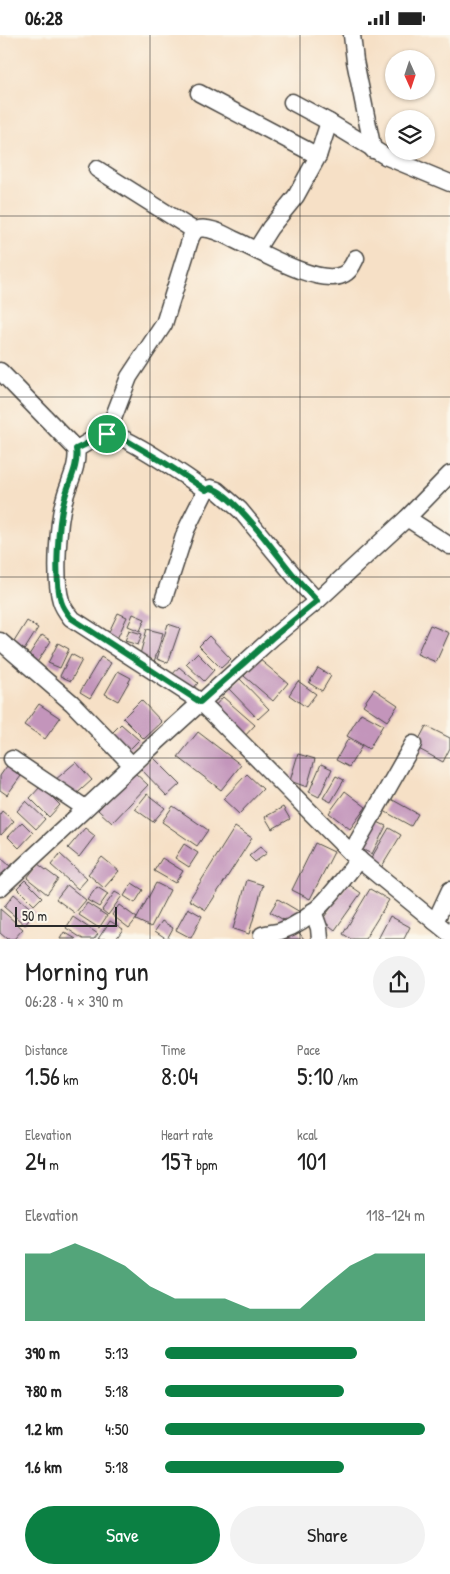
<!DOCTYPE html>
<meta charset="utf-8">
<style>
:root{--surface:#fff;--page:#f2f2f2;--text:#222;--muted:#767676;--accent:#0b8043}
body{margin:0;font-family:"Patrick Hand",sans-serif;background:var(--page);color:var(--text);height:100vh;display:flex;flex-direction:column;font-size:19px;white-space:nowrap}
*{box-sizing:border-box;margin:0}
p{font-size:16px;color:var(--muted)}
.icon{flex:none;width:28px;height:28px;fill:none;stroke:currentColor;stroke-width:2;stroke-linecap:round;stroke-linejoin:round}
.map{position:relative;height:904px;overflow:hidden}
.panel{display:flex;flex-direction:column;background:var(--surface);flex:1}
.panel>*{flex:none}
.needle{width:32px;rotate:177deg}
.buttons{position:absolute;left:385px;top:15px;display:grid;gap:10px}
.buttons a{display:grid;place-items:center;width:50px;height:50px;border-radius:50%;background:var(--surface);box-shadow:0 1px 4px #0004;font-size:25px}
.scale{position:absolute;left:15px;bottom:12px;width:102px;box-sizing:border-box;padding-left:5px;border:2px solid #2b2b2b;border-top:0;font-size:14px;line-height:18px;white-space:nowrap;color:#2b2b2b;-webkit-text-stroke:4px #fbf7ec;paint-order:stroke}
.pin{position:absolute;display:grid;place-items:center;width:42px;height:42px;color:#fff;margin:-21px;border:2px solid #fff;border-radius:50%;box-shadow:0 1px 5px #0007}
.round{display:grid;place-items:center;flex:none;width:52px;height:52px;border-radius:26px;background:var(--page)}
.overview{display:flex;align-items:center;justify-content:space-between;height:85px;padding:0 25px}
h1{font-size:28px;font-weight:600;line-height:38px}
.figures{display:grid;grid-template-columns:repeat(3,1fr);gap:8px;height:85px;padding:5px 25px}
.figures div{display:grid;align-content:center}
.figures b{font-size:25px;font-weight:600}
.figures small{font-size:14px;font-weight:400}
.figures p{font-size:14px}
.chart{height:140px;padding:10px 25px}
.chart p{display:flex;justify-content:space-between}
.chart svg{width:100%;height:90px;margin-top:5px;fill:var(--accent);opacity:.7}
.action{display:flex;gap:10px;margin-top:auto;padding:10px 25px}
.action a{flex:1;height:58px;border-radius:30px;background:var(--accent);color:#fff;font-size:20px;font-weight:600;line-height:58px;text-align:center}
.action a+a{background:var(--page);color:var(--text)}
ul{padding:0 25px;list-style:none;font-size:16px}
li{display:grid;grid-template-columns:80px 60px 1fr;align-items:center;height:38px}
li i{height:12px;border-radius:6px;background:var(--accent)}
.status{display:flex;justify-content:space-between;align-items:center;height:35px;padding:0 25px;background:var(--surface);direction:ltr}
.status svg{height:14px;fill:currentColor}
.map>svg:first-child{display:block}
</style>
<div class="status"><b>06:28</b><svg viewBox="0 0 49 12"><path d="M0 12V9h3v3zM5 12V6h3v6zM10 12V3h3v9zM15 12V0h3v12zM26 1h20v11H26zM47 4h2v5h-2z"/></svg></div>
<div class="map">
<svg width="450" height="904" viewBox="0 0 450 904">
<rect width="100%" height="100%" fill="#fbf7ec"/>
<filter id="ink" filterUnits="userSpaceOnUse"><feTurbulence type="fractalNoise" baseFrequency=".02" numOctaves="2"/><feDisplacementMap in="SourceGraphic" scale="10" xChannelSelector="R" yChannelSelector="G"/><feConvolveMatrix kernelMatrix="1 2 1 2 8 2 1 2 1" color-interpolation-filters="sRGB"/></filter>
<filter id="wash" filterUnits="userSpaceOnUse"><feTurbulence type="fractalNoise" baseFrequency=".0096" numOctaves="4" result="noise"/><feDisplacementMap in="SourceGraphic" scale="20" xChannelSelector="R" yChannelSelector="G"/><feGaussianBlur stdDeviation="1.12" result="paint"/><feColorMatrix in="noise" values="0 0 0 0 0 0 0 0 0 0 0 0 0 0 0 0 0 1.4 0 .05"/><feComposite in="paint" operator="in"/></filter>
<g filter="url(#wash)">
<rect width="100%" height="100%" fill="#f6e0c6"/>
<g id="blocks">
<g fill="#c395bb">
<path d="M118,578L127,582L116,606L107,601Z"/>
<path d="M133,579L145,584L140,596L128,591Z"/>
<path d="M27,586L38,593L23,617L12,610Z"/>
<path d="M168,589L180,593L168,628L157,624Z"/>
<path d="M430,590L449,598L436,627L417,619Z"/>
<path d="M147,594L163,598L154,627L139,623Z"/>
<path d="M129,595L142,599L138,610L125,606Z"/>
<path d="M42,600L51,606L36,629L27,623Z"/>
<path d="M209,601L231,624L221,633L199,611Z"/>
<path d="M58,608L69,614L60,633L48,628Z"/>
<path d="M197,618L214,635L204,646L186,629Z"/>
<path d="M71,619L82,625L71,646L60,641Z"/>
<path d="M101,622L111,628L90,663L80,657Z"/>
<path d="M259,624L288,648L273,666L244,641Z"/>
<path d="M179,632L198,648L191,656L172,640Z"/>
<path d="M318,633L331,641L322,656L309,648Z"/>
<path d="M118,636L131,643L118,666L105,659Z"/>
<path d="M240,644L269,674L258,684L229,654Z"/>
<path d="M298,646L316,659L306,672L289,660Z"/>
<path d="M374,654L398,670L387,686L363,670Z"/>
<path d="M223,662L255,690L243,703L211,675Z"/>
<path d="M141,665L162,687L144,704L123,683Z"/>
<path d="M39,669L60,683L45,704L24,690Z"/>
<path d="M361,678L383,690L369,714L347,701Z"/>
<path d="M121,689L139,705L128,716L111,699Z"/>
<path d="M426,691L450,703V713L443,727L415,712Z"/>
<path d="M198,697L241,730L221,755L178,722Z"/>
<path d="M348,704L362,711L349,732L336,725Z"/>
<path d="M298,719L315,724L307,752L290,746Z"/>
<path d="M153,722L180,749L167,761L140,733Z"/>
<path d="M76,727L92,745L72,763L55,745Z"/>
<path d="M321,729L332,734L319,762L309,757Z"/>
<path d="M7,731L21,741L7,760L0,755V741Z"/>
<path d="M134,737L148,750L112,788L98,775Z"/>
<path d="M247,739L263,754L239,779L223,764Z"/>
<path d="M336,741L344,745L331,767L323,763Z"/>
<path d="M41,751L60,770L49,782L30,763Z"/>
<path d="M345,756L366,772L350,794L329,778Z"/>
<path d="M147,759L165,773L153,787L135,774Z"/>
<path d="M391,764L418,779L411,791L384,776Z"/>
<path d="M26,766L45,784L36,794L17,776Z"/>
<path d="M173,771L208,795L197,811L162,787Z"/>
<path d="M283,772L290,784L272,794L265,782Z"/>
<path d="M2,776L14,786L1,800L0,799V779Z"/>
<path d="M371,784L386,791L372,819L357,812Z"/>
<path d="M22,787L33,798L19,813L8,802Z"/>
<path d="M235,792L252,803L206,875L189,865Z"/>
<path d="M85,793L95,801L79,822L68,813Z"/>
<path d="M389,793L401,800L381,833L369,827Z"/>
<path d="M315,808L334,817L310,864L292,855Z"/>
<path d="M184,809L198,818L189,832L175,823Z"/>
<path d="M261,811L267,818L255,827L249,821Z"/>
<path d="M60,819L87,844L78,854L51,830Z"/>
<path d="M0,822L11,832L0,843Z"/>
<path d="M102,822L119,836L104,853L88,839Z"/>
<path d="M162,823L183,836L175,848L154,836Z"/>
<path d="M38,829L58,844L47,859L27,843Z"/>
<path d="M25,845L42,862L34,870L17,853Z"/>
<path d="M247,845L263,850L249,899L233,894Z"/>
<path d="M132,848L143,855L135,868L124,861Z"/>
<path d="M156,848L170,855L151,892L136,885Z"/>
<path d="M348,849L361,858L335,895L322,885Z"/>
<path d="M67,850L86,865L75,878L56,864Z"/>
<path d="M97,852L108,859L99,872L87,865Z"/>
<path d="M370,854L389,865L365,904H351L343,899Z"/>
<path d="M115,857L122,861L108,880L102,875Z"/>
<path d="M14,859L35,877L25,890L4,872Z"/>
<path d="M278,864L300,877L292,890L270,877Z"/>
<path d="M87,868L107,881L99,893L79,880Z"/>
<path d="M119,870L137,883L129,893L112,880Z"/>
<path d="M188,873L202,881L191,903L176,895Z"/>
<path d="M0,874L23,894L14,904H7L0,898Z"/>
<path d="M390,881L410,892L404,904H378Z"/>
<path d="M73,882L98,899L94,904H83L66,893Z"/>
<path d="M110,886L123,894L116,904H98Z"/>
<path d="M162,886L173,893L167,904L155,896Z"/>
<path d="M294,891L304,904H275Z"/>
<path d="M64,897L76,904H60Z"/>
</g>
</g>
</g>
<g filter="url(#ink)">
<use href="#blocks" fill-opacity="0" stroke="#494642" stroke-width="1"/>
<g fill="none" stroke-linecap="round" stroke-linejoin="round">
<defs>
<g id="minor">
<path d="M352,0L355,26L373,115"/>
<path d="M199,58L318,121"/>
<path d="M292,67L329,87L385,121L450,148"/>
<path d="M97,134L195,196"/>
<path d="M256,215L270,193L296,161L318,121L329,87"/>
<path d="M0,336L76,414C79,430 69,447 65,462C58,485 54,544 61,566C63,573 67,578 71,583L201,667L351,818L450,899"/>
<path d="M107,399L129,342L164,289L191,202C193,199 194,195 198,194C210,191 225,200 235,205C259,216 318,251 342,240C350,237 353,229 356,223"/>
<path d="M76,414C86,409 97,400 108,399C124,398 189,444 206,455"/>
<path d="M407,483L450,511"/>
<path d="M164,563L186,495L206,455L211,453L217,455L240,475L297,544L317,566"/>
<path d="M0,606L72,668L132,730"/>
<path d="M12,724L85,773"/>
<path d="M351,818L413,709"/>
<path d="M0,853L157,707L272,603L317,566L407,483L450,439"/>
<path d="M313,876L319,893L320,904"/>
<path d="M435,887L450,855"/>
<path d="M262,900C268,898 275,898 281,896C316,884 337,852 359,824"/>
</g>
</defs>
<use href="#minor" stroke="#494642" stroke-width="19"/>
<use href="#minor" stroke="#fff" stroke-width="16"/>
</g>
</g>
<g fill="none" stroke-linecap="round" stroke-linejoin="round" filter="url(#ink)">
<defs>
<path id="route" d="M107,399L119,401L165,428L206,455L211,453C235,459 278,522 296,543C303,551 310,558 317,566L272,603L200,667L71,583C67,578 63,573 61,566C54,544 58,485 65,462C69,447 79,430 76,414Z"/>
</defs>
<use href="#route" stroke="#fff" stroke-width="10"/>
<use href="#route" stroke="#0b8043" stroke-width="6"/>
</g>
<path fill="none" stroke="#2b2b2b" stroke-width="1" stroke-opacity="0.55" d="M150,0V904M300,0V904M0,181H450M0,362H450M0,542H450M0,723H450"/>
</svg>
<div class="buttons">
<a><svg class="needle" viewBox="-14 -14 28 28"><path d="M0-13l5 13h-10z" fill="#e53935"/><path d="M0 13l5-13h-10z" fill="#767676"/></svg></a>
<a><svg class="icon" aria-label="layers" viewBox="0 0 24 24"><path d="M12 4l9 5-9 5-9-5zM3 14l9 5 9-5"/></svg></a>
</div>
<div class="scale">50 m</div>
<div class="pin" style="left:107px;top:399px;background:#1e9e55"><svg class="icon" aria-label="arrive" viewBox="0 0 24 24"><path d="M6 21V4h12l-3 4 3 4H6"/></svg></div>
</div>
<section class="panel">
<div class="overview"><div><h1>Morning run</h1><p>06:28 · 4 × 390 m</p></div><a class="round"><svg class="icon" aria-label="share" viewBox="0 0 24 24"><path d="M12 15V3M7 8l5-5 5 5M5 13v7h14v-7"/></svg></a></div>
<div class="figures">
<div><p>Distance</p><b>1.56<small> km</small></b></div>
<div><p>Time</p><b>8:04</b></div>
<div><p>Pace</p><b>5:10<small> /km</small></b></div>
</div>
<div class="figures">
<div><p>Elevation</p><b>24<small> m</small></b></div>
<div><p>Heart rate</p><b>157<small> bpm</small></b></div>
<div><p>kcal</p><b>101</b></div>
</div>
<div class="chart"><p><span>Elevation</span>118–124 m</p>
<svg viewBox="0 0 160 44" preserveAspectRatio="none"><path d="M0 44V11L10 11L20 6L30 11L40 17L50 27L60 33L70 33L80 33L90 38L100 38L110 38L120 27L130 17L140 11L150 11L160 11V44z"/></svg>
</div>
<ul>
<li><b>390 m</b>5:13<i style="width:74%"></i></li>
<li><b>780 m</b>5:18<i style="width:69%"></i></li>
<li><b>1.2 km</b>4:50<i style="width:100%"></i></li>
<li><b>1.6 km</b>5:18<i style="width:69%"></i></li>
</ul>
<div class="action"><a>Save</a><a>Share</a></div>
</section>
